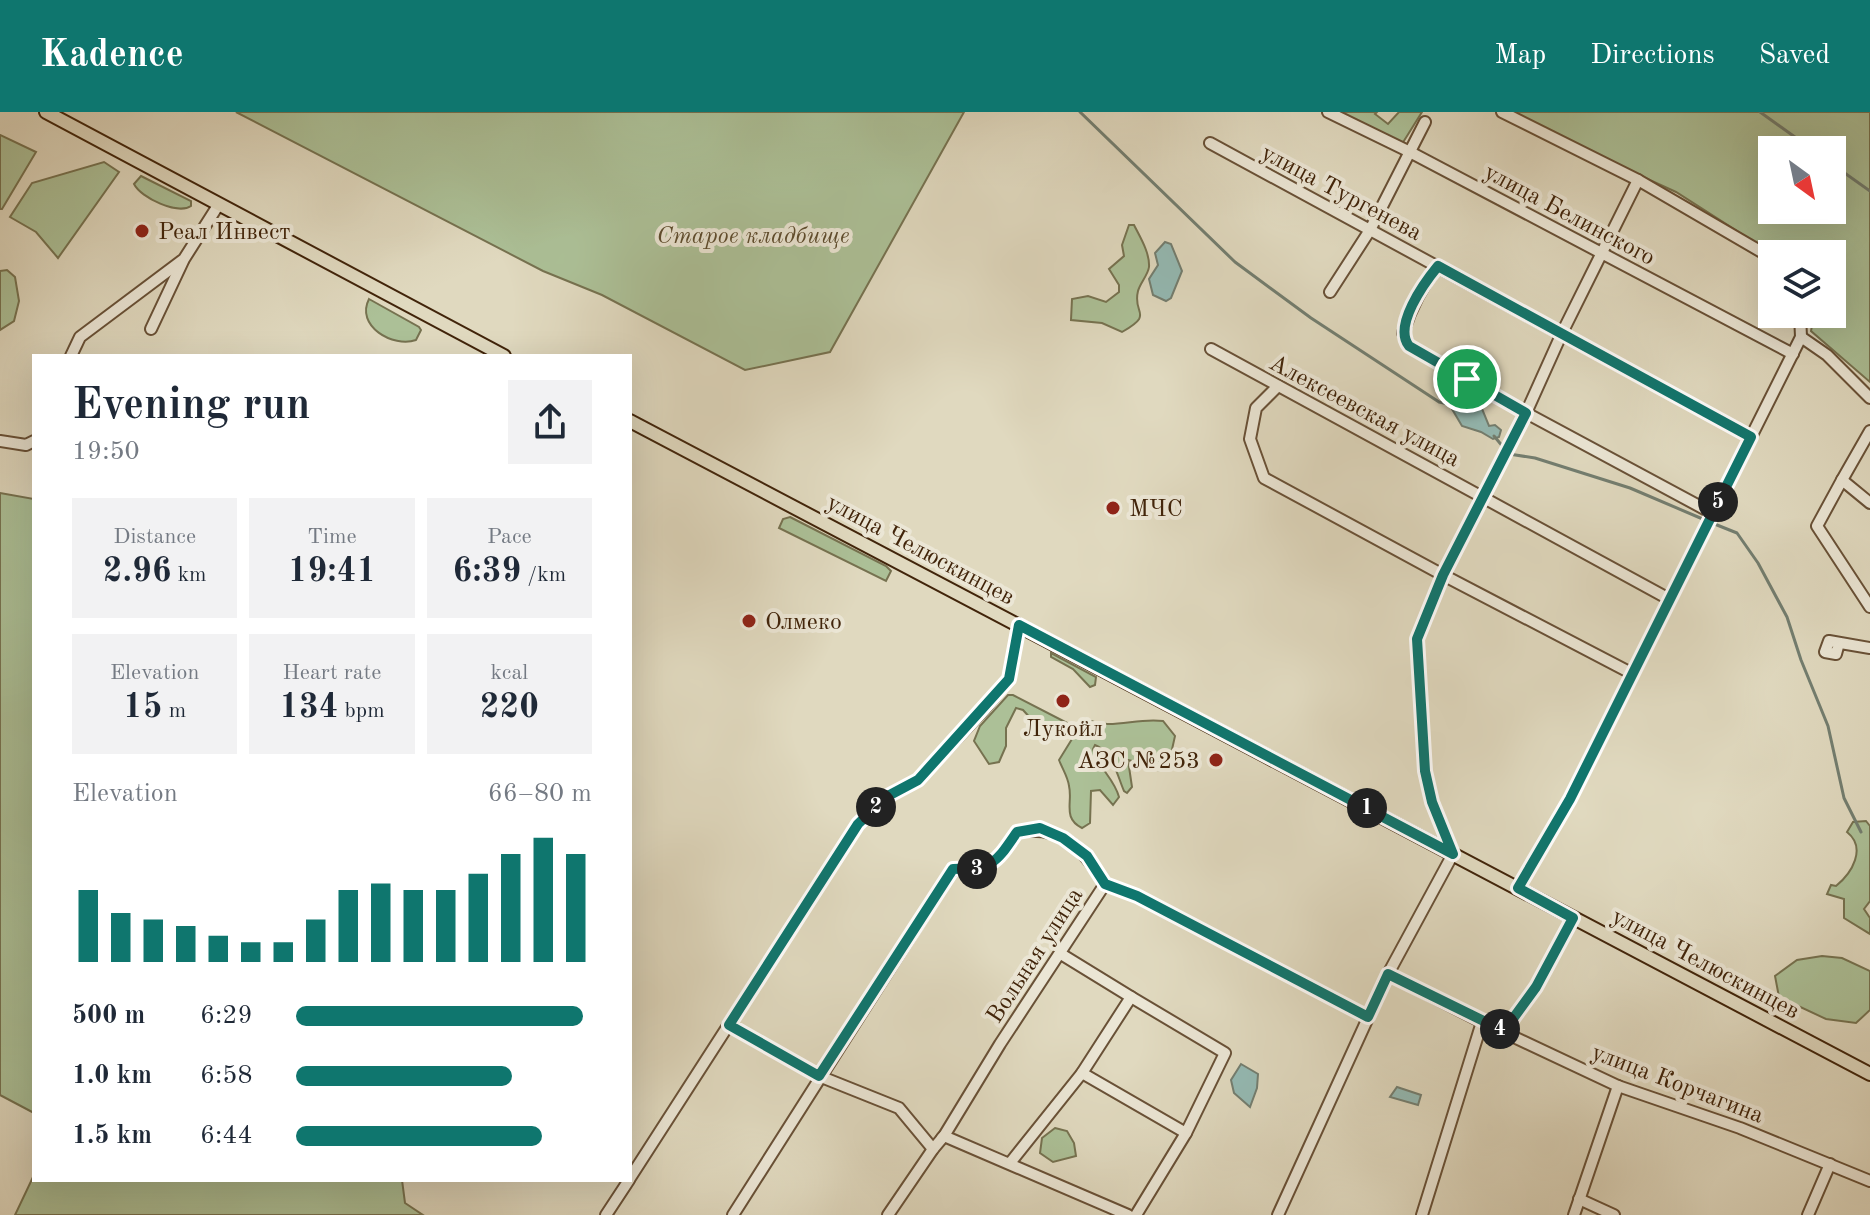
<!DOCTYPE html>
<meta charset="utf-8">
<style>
:root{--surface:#fff;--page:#f2f2f3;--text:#1f2937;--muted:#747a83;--accent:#0f766e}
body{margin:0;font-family:"Old Standard TT",serif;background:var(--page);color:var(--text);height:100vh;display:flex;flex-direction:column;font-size:30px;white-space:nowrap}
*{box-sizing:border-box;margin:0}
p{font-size:26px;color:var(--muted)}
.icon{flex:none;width:44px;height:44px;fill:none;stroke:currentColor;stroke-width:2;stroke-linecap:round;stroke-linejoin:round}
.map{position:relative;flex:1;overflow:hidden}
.sheet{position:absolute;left:32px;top:242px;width:600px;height:828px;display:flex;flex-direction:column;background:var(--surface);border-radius:0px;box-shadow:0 8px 32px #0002}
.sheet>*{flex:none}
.needle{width:52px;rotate:147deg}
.tools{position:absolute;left:1758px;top:24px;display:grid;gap:16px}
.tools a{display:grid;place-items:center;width:88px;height:88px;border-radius:0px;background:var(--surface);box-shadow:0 8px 32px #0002;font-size:40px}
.pin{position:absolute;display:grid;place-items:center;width:68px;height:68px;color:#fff;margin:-34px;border:4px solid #fff;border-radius:50%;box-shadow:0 2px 8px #0007}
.km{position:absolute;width:40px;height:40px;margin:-20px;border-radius:50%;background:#222;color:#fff;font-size:22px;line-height:40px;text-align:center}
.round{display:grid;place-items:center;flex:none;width:84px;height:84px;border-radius:0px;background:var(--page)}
.overview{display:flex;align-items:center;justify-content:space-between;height:136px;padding:0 40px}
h1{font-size:44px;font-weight:700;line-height:60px}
.metrics{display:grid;grid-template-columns:repeat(3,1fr);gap:12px;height:136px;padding:8px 40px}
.metrics div{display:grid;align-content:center;border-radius:0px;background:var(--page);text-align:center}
.metrics b{font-size:34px;font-weight:700}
.metrics small{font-size:22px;font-weight:400}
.metrics p{font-size:22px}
.chart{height:224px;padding:16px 40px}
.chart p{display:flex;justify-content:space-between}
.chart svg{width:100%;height:144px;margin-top:8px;stroke:var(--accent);stroke-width:6}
ul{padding:0 40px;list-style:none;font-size:26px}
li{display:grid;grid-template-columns:128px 96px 1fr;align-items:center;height:60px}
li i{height:20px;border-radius:10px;background:var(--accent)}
header{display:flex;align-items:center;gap:48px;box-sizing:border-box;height:112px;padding:0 40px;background:var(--accent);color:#fff}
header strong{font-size:38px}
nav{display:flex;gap:44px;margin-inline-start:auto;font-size:28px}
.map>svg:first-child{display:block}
</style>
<header>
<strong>Kadence</strong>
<nav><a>Map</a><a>Directions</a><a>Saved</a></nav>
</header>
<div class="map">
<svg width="1870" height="1103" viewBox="0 0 1870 1103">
<rect width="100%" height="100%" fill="#e0d9bf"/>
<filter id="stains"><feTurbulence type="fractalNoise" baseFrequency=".0025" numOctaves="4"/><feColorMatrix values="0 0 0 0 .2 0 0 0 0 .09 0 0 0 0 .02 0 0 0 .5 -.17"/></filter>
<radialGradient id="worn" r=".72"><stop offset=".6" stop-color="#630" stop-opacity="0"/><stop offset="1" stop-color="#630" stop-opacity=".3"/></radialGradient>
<g fill="#acc097" stroke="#767250" stroke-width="2" fill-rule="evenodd">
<path d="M236,0H964L830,240L745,258L602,183L543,159Z"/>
<path d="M1337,0H1377L1375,2L1388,12L1399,0H1422L1402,32Z"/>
<path d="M1501,0H1870V270L1811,219L1814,202H1832V142H1773L1676,80ZM1772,38H1832V98H1772Z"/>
<path d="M0,23L36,40L2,97H0Z"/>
<path d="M104,50L119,60L58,146L36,120L10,105L32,71Z"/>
<path d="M141,64L191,89V94C178,103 141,86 134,72Z"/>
<path d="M1129,113H1134C1140,125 1150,141 1149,155C1148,163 1140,171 1138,179C1132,203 1155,201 1122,220L1102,211L1071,208L1072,187L1088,184L1106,190L1119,180V173L1109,157L1124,144L1122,133Z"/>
<path d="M7,158L15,165L19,189L14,209L0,218V159Z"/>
<path d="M369,187L419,215L421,218L416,228C393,236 355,214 369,187Z"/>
<path d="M0,381L34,387V1001L0,983Z"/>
<path d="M790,405L886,454L891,459L886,469L779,416L783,407Z"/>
<path d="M1051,541L1096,565L1095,573L1090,575L1073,557L1051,545Z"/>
<path d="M1008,583H1013L1073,614L1086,607C1110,619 1136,605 1163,609L1175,624L1171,642L1162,659C1150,657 1141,650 1128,648L1132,675L1127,681L1124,679C1117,663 1113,640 1095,633L1093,637C1098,656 1114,666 1119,685L1113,693L1100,678L1091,679L1090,711L1082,716C1062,706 1073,690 1069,674C1068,665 1062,656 1059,648L1072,627L1069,622L1062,618L1042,619L1023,598L1016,596L1006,616V634L999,650L989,652L974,629L980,614Z"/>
<path d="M1866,709L1870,714V789L1864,797L1870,806V822L1844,806V787L1827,782L1831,773L1836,774C1852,761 1867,736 1847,720L1853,710Z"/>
<path d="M1822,844L1842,846L1870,859V898L1856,911L1826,907L1779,885L1775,864L1797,848Z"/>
<path d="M1055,1016L1067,1019L1074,1031L1076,1044L1053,1050L1040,1041L1042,1026Z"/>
<path d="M34,1063V1068H402L405,1091L423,1103H15Z"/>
</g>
<g fill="#94bab4" stroke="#737e70" stroke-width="2">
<path d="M1165,130L1171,132L1182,159L1171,186L1166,189L1153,183L1149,167L1158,153L1155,141Z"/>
<path d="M1467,279L1478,287L1489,314L1495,313L1501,318L1499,325L1493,327L1481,320L1462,314L1452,297L1454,288Z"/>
<path d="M1241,952L1258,962L1257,976L1250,995L1234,981L1231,968Z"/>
<path d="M1397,975L1421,983L1418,993L1390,985Z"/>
</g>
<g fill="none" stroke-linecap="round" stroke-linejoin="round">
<g stroke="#737e70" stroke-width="3">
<path d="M1080,0L1235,150L1311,206L1439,290L1453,293"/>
<path d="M1760,0L1813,38"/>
<path d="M1832,52L1870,79"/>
<path d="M1494,324L1504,336"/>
<path d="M1509,342L1535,346L1630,376L1705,408"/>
<path d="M1712,411L1737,421L1758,451L1787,505L1801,548L1828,614L1844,686L1861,720"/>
</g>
<defs>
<g id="minor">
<path d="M1328,0L1408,39L1793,242"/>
<path d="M1502,0L1638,68L1772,146"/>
<path d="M1210,31L1751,325"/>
<path d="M1438,154C1422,174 1411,196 1403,221L1409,234L1526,301L1712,401"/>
<path d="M1330,180L1370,118L1425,10"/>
<path d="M151,217L183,149"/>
<path d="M1801,225L1827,243L1870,286"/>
<path d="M1211,237L1669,487"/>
<path d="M71,244L80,225L184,147L219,92"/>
<path d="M1278,274L1256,296L1250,327L1264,366L1443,463L1631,561"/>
<path d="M0,329L26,333L34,329"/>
<path d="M1842,368L1870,319"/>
<path d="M1870,391L1842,368L1817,414L1870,495"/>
<path d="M1839,531L1836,542L1825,540L1829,529L1870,536"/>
<path d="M1518,776L1570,687L1801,225L1800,202"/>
<path d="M1061,842L1131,885"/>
<path d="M1388,862L1482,910L1618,974L1740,1016L1870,1069"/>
<path d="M729,913L819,964L899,996L933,1037"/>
<path d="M1504,919L1536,875L1573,806"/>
<path d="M1082,961L1186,1021L1136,1103"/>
<path d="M942,1026L944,1024L1128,1103"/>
<path d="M1010,1051L1082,961L1131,885L1225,941L1186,1021"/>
<path d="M630,1066L858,712L886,685L918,668L984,597L1009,567L1019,513"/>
<path d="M1579,1087L1614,1103"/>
<path d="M606,1103L629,1068"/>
<path d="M733,1103L953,757C994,756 995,753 1017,720C1063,713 1082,736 1105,772"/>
<path d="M888,1103L933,1037L944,1024L1000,932L1105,772L1137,784L1368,905"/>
<path d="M1278,1103L1388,862L1453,742L1432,690L1425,659L1417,527L1443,463L1526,301L1562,221L1638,68"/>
<path d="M1422,1103L1482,910"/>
<path d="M1574,1103L1618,974"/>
<path d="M1808,1103L1830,1052"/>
</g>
<g id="major">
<path d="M46,0L504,244"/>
<path d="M630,309L1870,962"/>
</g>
</defs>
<use href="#minor" stroke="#695137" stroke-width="14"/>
<use href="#major" stroke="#41240a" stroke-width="16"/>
<use href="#minor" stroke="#ebe6d5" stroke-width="10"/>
<use href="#major" stroke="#e0d9bf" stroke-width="12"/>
</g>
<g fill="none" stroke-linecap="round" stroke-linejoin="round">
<defs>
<path id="route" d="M1438,154L1751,325L1570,687L1518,776L1573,806L1536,875L1504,919L1388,862L1368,905L1137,784L1105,772L1087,744L1063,726L1040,716L1017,720C995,752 994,756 953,757L819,964L729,913L858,712L886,685L918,668L1009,567L1019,513L1453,742L1432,690L1425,659L1417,527L1443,463L1526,301L1409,234C1393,214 1424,171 1438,154Z"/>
</defs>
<use href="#route" stroke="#fff" stroke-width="16"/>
<use href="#route" stroke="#0f766e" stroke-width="10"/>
</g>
<g fill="#8f2418" stroke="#ebe6d5" stroke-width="3">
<circle cx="142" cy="119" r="8"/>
<circle cx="1113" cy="396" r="8"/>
<circle cx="749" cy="509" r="8"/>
<circle cx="1063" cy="589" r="8"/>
<circle cx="1216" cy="648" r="8"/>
</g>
<g text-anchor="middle" stroke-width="8" stroke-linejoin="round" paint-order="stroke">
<g font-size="24" fill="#41240a" stroke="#ebe6d5">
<text transform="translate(1342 80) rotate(28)" y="8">улица Тургенева</text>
<text transform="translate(1570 102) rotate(28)" y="8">улица Белинского</text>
<text transform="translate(1365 298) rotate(28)" y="8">Алексеевская улица</text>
<text transform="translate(921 437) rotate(28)" y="8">улица Челюскинцев</text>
<text transform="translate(1034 843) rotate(-57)" y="8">Вольная улица</text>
<text transform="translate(1706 851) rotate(28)" y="8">улица Челюскинцев</text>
<text transform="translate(1678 971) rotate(21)" y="8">улица Корчагина</text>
</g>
<g font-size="24" fill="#41240a" stroke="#ebe6d5" text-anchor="start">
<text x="158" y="127">Реал Инвест</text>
<text x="1129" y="404">МЧС</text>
<text x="765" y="517">Олмеко</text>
<text x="1063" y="624" text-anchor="middle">Лукойл</text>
<text x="1200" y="656" text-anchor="end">АЗС №253</text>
</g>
<g font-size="24" font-style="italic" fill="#5c4b2d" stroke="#ebe6d5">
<text x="753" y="131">Старое кладбище</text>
</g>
</g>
<rect width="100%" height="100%" filter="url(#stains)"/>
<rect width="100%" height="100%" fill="url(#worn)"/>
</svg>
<div class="tools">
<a><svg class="needle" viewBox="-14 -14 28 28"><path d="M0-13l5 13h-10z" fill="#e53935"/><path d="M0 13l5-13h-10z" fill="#747a83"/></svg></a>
<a><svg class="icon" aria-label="layers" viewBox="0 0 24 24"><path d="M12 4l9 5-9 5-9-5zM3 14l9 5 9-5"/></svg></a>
</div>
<div class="pin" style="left:1467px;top:267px;background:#1e9e55"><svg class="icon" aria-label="arrive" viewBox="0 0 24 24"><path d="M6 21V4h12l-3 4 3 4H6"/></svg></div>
<b class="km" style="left:1367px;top:696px">1</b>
<b class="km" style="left:876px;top:695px">2</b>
<b class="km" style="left:977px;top:757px">3</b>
<b class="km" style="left:1500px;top:917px">4</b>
<b class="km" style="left:1718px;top:390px">5</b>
<section class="sheet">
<div class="overview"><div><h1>Evening run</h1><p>19:50</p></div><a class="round"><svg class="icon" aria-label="share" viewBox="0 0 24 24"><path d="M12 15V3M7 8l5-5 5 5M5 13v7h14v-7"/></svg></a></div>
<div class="metrics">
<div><p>Distance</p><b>2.96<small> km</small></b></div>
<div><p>Time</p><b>19:41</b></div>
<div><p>Pace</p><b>6:39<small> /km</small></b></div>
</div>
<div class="metrics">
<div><p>Elevation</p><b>15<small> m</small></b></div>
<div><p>Heart rate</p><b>134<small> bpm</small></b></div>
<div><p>kcal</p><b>220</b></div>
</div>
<div class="chart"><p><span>Elevation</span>66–80 m</p>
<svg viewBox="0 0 160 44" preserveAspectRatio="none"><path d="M5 44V22M15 44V29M25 44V31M35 44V33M45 44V36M55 44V38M65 44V38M75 44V31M85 44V22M95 44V20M105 44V22M115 44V22M125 44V17M135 44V11M145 44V6M155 44V11"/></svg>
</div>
<ul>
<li><b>500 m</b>6:29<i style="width:97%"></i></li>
<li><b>1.0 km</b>6:58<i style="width:73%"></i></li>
<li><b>1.5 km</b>6:44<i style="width:83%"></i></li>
</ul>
</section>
</div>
